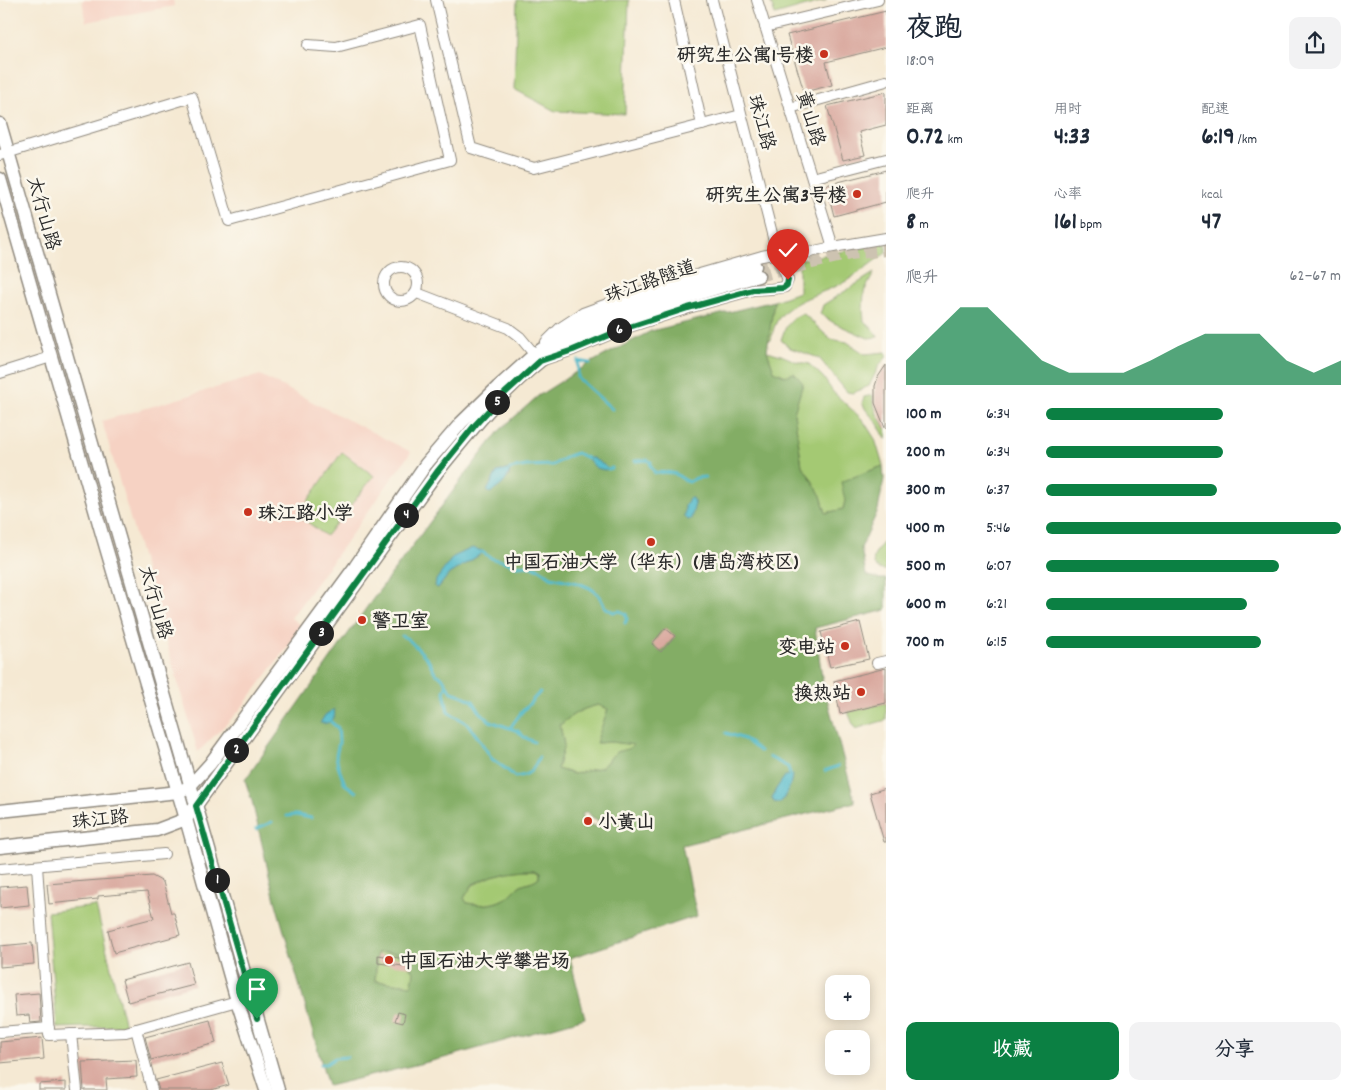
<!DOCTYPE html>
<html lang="zh">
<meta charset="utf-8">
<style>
:root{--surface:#fff;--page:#f2f2f3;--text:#1f2937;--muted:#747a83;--accent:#0b8043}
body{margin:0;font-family:Dekko,"LXGW WenKai TC",sans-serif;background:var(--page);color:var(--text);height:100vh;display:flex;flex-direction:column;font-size:19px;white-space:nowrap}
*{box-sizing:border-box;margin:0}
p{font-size:16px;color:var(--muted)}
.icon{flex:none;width:28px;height:28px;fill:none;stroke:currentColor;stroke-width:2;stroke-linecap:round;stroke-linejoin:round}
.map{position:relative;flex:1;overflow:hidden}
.drawer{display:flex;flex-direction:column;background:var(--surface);width:475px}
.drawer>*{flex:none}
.buttons{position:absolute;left:825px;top:975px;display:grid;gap:10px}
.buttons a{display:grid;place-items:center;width:45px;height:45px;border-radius:10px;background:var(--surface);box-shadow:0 2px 12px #0003;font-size:25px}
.pin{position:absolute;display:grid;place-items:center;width:42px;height:42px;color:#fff;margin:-51px -21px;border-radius:50% 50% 50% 0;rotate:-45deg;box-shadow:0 0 5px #0007}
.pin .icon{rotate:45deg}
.km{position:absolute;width:25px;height:25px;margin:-12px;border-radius:50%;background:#222;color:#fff;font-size:14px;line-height:25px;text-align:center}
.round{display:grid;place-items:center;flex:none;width:52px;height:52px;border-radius:10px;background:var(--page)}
.overview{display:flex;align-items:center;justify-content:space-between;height:85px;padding:0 20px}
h1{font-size:28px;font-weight:700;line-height:38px}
.metrics{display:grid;grid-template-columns:repeat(3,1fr);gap:8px;height:85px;padding:5px 20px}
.metrics div{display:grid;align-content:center}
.metrics b{font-size:25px;font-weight:700}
.metrics small{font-size:14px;font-weight:400}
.metrics p{font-size:14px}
.chart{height:140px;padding:10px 20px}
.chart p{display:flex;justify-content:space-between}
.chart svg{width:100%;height:90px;margin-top:5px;fill:var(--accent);opacity:.7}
.action{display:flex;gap:10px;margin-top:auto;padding:10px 20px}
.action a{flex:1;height:58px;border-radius:10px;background:var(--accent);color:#fff;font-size:20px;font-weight:700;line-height:58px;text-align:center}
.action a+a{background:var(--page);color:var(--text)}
ul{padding:0 20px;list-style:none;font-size:16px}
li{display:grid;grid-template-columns:80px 60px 1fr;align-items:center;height:38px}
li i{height:12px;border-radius:6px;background:var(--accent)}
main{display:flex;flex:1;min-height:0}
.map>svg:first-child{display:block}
</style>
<main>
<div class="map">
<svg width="886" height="1090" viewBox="0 0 886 1090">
<rect width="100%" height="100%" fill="#fbf7ec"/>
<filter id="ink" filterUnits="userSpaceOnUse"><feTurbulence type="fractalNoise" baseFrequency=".02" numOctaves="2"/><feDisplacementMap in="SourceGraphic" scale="10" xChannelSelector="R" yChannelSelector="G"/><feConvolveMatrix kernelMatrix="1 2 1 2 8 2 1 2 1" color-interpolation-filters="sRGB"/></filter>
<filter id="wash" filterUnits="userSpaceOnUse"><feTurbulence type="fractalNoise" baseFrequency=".0096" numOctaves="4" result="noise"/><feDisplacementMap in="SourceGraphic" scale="20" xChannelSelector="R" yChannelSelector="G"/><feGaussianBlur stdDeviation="1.12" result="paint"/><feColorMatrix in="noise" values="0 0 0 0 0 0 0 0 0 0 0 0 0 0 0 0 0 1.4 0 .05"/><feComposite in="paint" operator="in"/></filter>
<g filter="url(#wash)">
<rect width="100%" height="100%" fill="#f5e9d3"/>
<g fill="#f6d2c3">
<path d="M82,0H173L174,6L86,22Z"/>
<path d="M260,375L411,452L291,618L303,627L239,711L198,752L102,421Z"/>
</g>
<g fill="#a4c973" stroke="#687a4f">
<path d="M517,0H629L625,114L555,111L514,89Z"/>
<path d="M770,0H827L775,15Z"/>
<path d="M886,243V253C873,261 861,272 848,280C826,294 786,299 775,325C773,330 772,336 771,340L768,341L774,301L799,292V260Z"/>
<path d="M874,273L864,292L863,309L864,321L874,330L878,337L868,338L834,323L820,314L823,305Z"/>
<path d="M803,313L830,339L847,342L865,354L886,352V358L880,364L869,386L853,393L847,392L819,358L790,348L781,340C786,325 788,320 803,313Z"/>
<path d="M767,351L781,355L795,361L809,364L823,377L833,392L863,420L875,439L883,466L861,474L845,501L843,509L826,513L821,496L810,477L802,466L794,413L803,383L774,371Z"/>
<path d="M873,395V401L877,414L886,430V440L878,424L866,410L862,403L864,397Z"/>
<path d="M342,452L374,476L326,536L298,515Z"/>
<path d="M886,539V570C879,571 871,566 874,557C876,551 882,544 886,539Z"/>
<path d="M886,703V720L855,729L848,712Z"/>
<path d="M598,705L608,708L597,743L612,742L635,745L628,749L616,752L602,767L574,774L557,769L564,745L560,725C573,714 581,709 598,705Z"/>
<path d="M523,870H534L539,873V877C534,882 527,882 521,885C516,888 513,893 509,896C496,905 482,906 467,903L464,898L473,885L492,876L508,872Z"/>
<path d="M96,906L125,1026L57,1028L47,912Z"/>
<path d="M387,952L396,953L402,958L414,972L412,985L375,981L377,953Z"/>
</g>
<path fill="#83ad65" stroke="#576c48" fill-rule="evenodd" d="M774,301L767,351L774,371L784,376L794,373L803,383L794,413L802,466L810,477L821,496L826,513L843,509L845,501L841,482L861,474L883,466L884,479L878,510L861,548L866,575L879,579H886V610L815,628L823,684L855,802L682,845L697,916L570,958L585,1018L444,1058L328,1086L275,900L252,801L245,780L367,607L464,476L500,430L538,396L590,363L651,331ZM510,469L509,477L487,491L497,472ZM481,554L449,574L438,588L435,587L453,557ZM665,628L675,636L661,652L652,644ZM598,705L608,709L596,743L612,742L634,745L628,749L616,752L602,767L574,774L557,769L564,745L560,725C573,714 581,709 598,705ZM776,789L786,796L780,803L774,802L772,798ZM587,811L592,817L599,821L596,827L589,824L585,829L581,826L584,818L582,814ZM523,870H534L539,873V877C534,882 527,882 521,885C516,888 513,893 509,896C496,905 482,906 467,903L464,898L473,884L492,876L508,872ZM387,952L396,953L402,958L414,972L412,985L375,981L377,953Z"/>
<g fill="#4db8c9" stroke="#3c727a">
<path d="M587,458H593C598,462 604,464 608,469L605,470L596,468Z"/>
<path d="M510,469C508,482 500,487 490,493L487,491L497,472Z"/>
<path d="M689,498H692L695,504L691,519L687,520L684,517L685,506Z"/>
<path d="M472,548L483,551L481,554L449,574L438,588L435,587L436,580L453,557Z"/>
<path d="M334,709C337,719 330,725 320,723L325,715Z"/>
<path d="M792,775C791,786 787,795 780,803L774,802L772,798L776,789L785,776Z"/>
</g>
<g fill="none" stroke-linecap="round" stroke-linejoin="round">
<g stroke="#4db8c9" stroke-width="3">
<path d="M590,363L578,361V378L612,409"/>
<path d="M635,461L647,460L651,462L650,465L655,473C662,472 671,471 677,475C682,478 684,480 689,482L696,478L705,477"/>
<path d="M510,469L526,466L553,465L568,456L577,453L587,458"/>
<path d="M608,469L612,468"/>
<path d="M482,552L493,559L503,561L517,566L528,565L540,569L551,577L578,583L590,588L598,594L605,607L613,612L620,611L626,614L627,619L625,623"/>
<path d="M402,636L408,639L427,658L436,674L442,677L447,685L444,691L448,712L468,724L479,739L492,759L506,769L515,777C530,775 533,771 539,757"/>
<path d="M447,685L452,692L461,695L473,701L480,712L490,721L518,731L524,737L534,742"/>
<path d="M331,722L338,728L339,742L336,756L339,769L345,784L356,792"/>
<path d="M510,728L520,714L540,692"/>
<path d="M726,733L744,739L760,751"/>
<path d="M769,757L788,767L790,775"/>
<path d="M825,771L838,766"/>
<path d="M287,816L296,815L311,818"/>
<path d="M256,829L272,822"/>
<path d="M321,1064H326L335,1058L347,1057"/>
</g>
</g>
<g id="blocks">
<g fill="#d9a89e">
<path d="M886,11V47L826,62L832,85L804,92L787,35Z"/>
<path d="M886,92V125L859,132L865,155L843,160L827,106Z"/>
<path d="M886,170V202L834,216L826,185Z"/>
<path d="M886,365V428H885L875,403V386L878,377Z"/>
<path d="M860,622L869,659L830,667L821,632Z"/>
<path d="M665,628L675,636L661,652L652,644Z"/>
<path d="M886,668V703L840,714L834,681Z"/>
<path d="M886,788V842H884L870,793Z"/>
<path d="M152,876L163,882L171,913H174L180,935L114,953L108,930L154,918L147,892L98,896V899L49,904L47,884Z"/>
<path d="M27,885L29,905L0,908V887Z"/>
<path d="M32,943L34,964L0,967V946Z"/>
<path d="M378,955L413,960L412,967L378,963Z"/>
<path d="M188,962L194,985L128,1002L122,980Z"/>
<path d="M39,993L41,1022L30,1023L29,1015L16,1016L14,995Z"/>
<path d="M398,1012L405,1014L403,1023L395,1021Z"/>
<path d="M210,1020L216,1043L151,1060L145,1037Z"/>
<path d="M42,1038L44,1059L0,1063V1042Z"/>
<path d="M136,1060L137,1077L106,1079L107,1090H84L82,1062Z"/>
<path d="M222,1063L229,1085L211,1090H159L156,1080Z"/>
<path d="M66,1082V1090H39V1084Z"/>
</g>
</g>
</g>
<g filter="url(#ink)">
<use href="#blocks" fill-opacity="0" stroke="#908a7f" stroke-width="1"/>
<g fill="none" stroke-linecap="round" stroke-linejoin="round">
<g stroke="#cdc3b1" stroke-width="12" stroke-dasharray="12 6" stroke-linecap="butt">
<path d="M755,266L790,259"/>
<path d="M758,276L850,254L886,250"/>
</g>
<defs>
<g id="minor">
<path d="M436,0L471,148L534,168L741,115"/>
<path d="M674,0L702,125"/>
<path d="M757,0L833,247"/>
<path d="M765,27L878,0"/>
<path d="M790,108L886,81"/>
<path d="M0,155L192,97L229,221L450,160L420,25L336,47L308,45"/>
<path d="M812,178L886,159"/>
<circle cx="401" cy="284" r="17"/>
<path d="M417,293L508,328L520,337L540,361L573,350L623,329L688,308L753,290L771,289L785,287L788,280L777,253L712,0"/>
<path d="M546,342L560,328L583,313L651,288L762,256L777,253L791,256L833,247L886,238"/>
<path d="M0,373L51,357"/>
<path d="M877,663L886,661"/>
<path d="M37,866L49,1035L126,1032L237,1001"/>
<path d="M0,869L164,854"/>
<path d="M136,1029L152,1090"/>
<path d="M0,1032L49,1028"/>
<path d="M71,1034L77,1090"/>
</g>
<g id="major">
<path d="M0,124C93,446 185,768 278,1090"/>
<path d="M0,179L102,534L186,819L237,1001L266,1090"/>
<path d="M0,811L178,792L189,787L210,764L355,567L426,464L461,423L498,387L535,354L560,337L585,323L643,301L755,266"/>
<path d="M0,847L157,830L186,819L437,472C469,433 500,393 540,361C565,341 595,330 624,319C668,302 713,289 758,276"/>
</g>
</defs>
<use href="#minor" stroke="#908a7f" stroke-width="12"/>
<use href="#major" stroke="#908a7f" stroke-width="15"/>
<use href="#minor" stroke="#fff" stroke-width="10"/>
<use href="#major" stroke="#fff" stroke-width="12"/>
</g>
</g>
<g fill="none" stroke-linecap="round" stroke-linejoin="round" filter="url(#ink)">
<defs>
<path id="route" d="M257,1019L196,806L226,764L437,472L476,424L505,393L540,361L573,350L623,329L688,308L753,290L783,288L787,285L788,280"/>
</defs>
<use href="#route" stroke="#fff" stroke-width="10"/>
<use href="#route" stroke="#0b8043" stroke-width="6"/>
</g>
<g fill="#c8321e" stroke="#fbf7ec" stroke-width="2">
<circle cx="824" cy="54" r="5"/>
<circle cx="857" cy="194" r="5"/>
<circle cx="248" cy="512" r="5"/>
<circle cx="651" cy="542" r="5"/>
<circle cx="362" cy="620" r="5"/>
<circle cx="845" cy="646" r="5"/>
<circle cx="861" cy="692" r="5"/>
<circle cx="588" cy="821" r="5"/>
<circle cx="389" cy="960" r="5"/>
</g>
<g text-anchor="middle" stroke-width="5" stroke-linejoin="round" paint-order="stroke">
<g font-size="19" font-weight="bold" fill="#2b2b2b" stroke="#fbf7ec" text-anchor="end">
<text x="814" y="61">研究生公寓1号楼</text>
<text x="847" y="201">研究生公寓3号楼</text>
<text x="258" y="519" text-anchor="start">珠江路小学</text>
<text x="651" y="568" text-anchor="middle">中国石油大学（华东）(唐岛湾校区)</text>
<text x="372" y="627" text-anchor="start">警卫室</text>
<text x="835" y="653">变电站</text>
<text x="851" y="699">换热站</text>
<text x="598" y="828" text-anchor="start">小黄山</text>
<text x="399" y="967" text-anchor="start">中国石油大学攀岩场</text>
</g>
<g font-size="19" fill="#2b2b2b" stroke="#fbf7ec">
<text transform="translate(812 118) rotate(73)" y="7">黄山路</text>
<text transform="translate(763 122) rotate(75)" y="7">珠江路</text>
<text transform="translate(45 213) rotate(74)" y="7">太行山路</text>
<text transform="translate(650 280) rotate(-19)" y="7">珠江路隧道</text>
<text transform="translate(157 602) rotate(74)" y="7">太行山路</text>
<text transform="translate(100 818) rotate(-6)" y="7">珠江路</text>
</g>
</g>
</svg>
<div class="buttons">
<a>+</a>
<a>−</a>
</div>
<div class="pin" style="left:257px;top:1019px;background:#1e9e55"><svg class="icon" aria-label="arrive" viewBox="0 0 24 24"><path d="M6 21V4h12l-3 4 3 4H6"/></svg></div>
<div class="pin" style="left:788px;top:280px;background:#d93025"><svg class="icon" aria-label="check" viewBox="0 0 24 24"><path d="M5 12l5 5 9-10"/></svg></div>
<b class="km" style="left:217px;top:880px">1</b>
<b class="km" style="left:236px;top:750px">2</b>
<b class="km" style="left:321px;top:633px">3</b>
<b class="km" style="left:406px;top:515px">4</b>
<b class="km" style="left:497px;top:402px">5</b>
<b class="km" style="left:619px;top:330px">6</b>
</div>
<section class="drawer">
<div class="overview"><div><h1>夜跑</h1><p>18:09</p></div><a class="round"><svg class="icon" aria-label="share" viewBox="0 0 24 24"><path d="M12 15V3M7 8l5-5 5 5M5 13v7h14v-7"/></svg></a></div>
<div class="metrics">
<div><p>距离</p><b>0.72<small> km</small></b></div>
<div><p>用时</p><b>4:33</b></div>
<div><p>配速</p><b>6:19<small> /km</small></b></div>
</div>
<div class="metrics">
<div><p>爬升</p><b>8<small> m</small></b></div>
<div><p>心率</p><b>161<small> bpm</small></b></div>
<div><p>kcal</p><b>47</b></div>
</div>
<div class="chart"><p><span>爬升</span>62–67 m</p>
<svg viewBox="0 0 160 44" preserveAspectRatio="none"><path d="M0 44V32L10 19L20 6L30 6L40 19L50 32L60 38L70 38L80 38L90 32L100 25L110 19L120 19L130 19L140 32L150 38L160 32V44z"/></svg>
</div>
<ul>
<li><b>100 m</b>6:34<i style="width:60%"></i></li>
<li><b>200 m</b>6:34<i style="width:60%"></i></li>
<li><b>300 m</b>6:37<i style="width:58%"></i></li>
<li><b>400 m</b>5:46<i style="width:100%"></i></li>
<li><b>500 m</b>6:07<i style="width:79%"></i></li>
<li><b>600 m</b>6:21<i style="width:68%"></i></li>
<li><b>700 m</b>6:15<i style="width:73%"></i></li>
</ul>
<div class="action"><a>收藏</a><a>分享</a></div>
</section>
</main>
